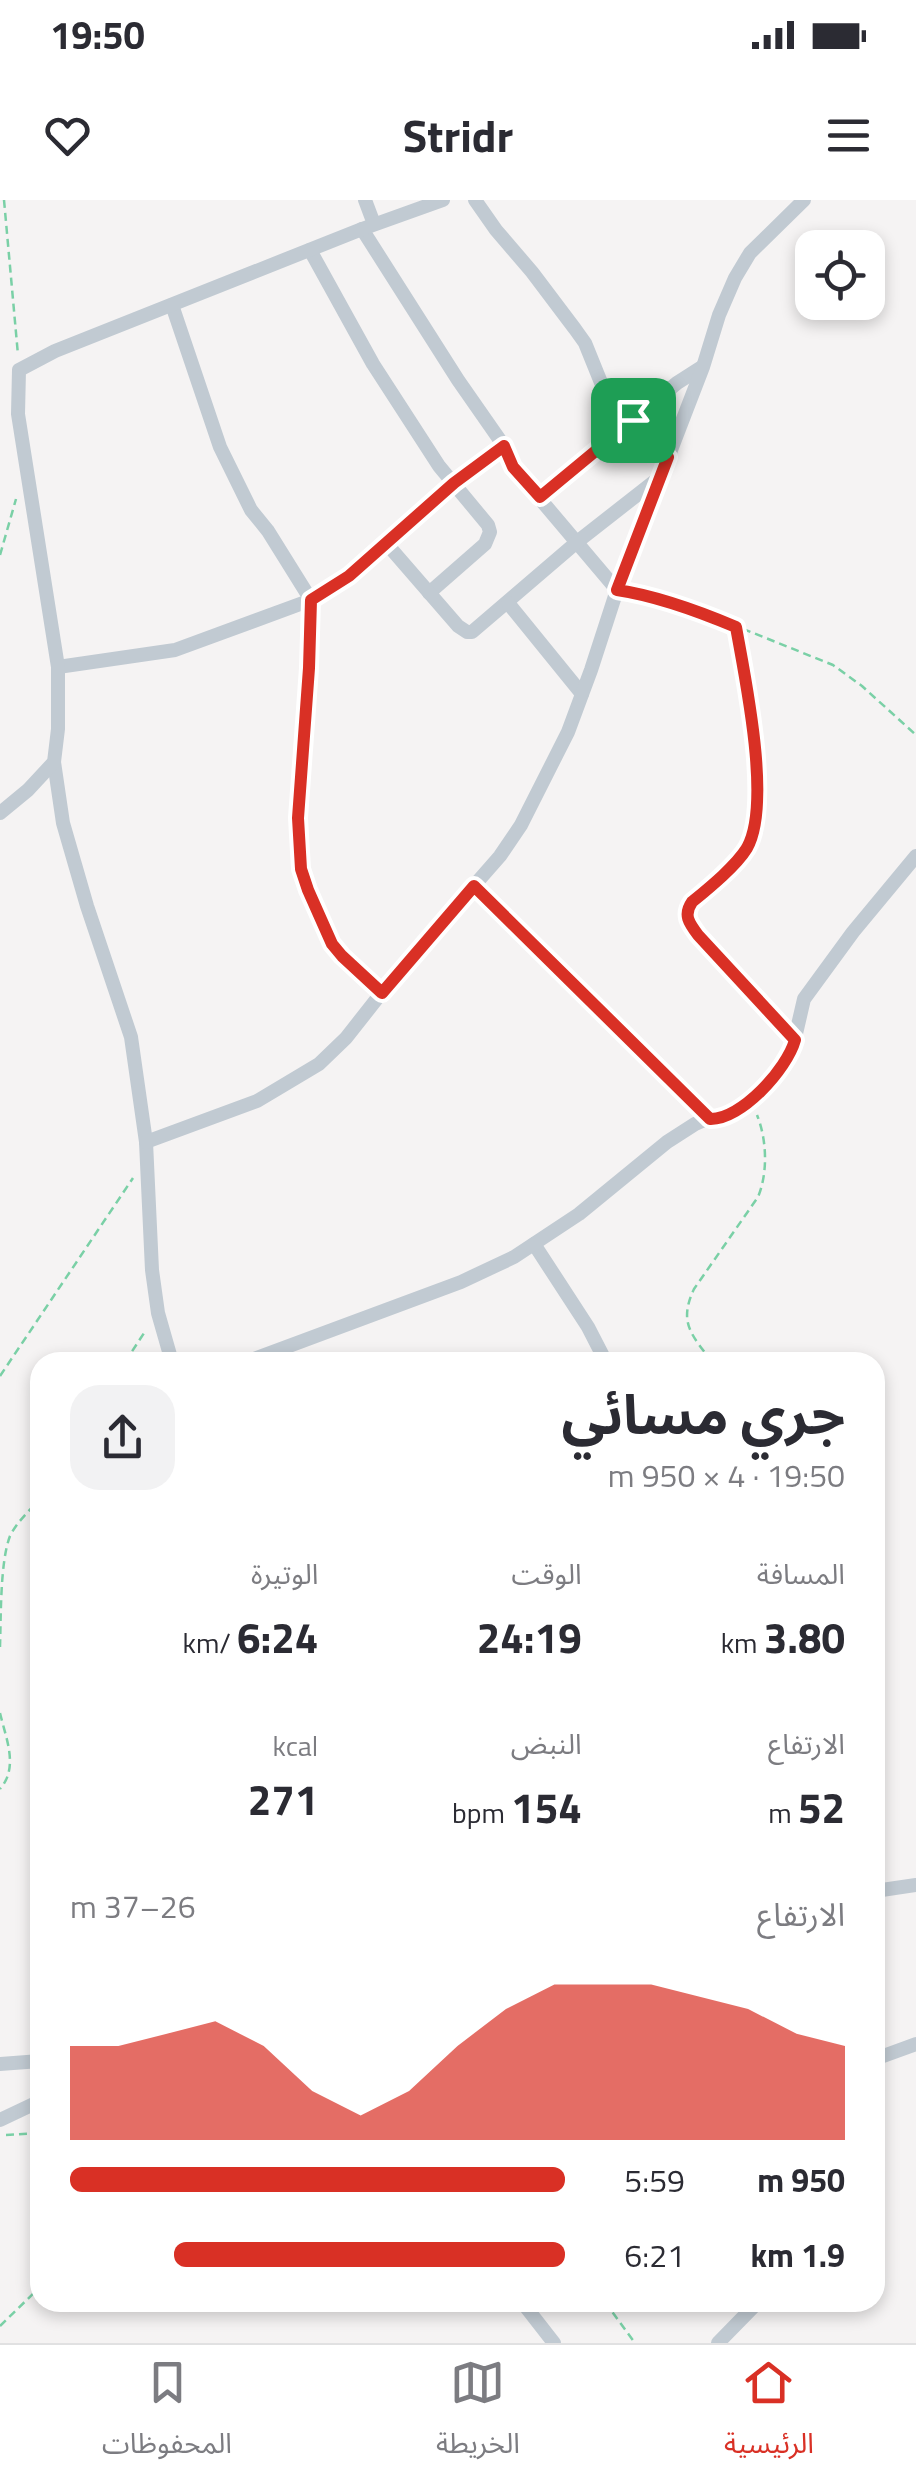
<!DOCTYPE html>
<html lang="ar">
<meta charset="utf-8">
<style>
:root{--surface:#fff;--page:#f2f2f3;--text:#2b2b33;--muted:#7c7c81;--line:#e1e1e2;--accent:#d93025}
body{margin:0;font-family:"Titillium Web","Noto Sans Arabic",sans-serif;background:var(--page);color:var(--text);direction:rtl;height:100vh;display:flex;flex-direction:column;font-size:38px;white-space:nowrap}
*{box-sizing:border-box;margin:0}
p{font-size:32px;color:var(--muted)}
.icon{flex:none;width:55px;height:55px;fill:none;stroke:currentColor;stroke-width:2;stroke-linecap:round;stroke-linejoin:round}
.map{position:relative;flex:1;overflow:hidden;direction:ltr}
.details{position:absolute;left:30px;top:1152px;width:855px;height:960px;display:flex;flex-direction:column;background:var(--surface);border-radius:30px;box-shadow:0 5px 15px #0003;direction:rtl}
.details>*{flex:none}
.fabs{position:absolute;left:795px;top:30px;display:grid;gap:20px}
.fabs a{display:grid;place-items:center;width:90px;height:90px;border-radius:20px;background:var(--surface);box-shadow:0 5px 15px #0003;font-size:50px}
.pin{position:absolute;display:grid;place-items:center;width:85px;height:85px;color:#fff;margin:-42px;border-radius:20px;box-shadow:0 5px 15px #0006}
.round{display:grid;place-items:center;flex:none;width:105px;height:105px;border-radius:30px;background:var(--page)}
.head{display:flex;align-items:center;justify-content:space-between;height:170px;padding:0 40px}
h1{font-size:55px;font-weight:700;line-height:75px}
.stats{display:grid;grid-template-columns:repeat(3,1fr);gap:15px;height:170px;padding:10px 40px}
.stats div{display:grid;align-content:center}
.stats b{font-size:42px;font-weight:700}
.stats small{font-size:28px;font-weight:400}
.stats p{font-size:28px}
.chart{height:280px;padding:20px 40px}
.chart p{display:flex;justify-content:space-between}
.chart svg{width:100%;height:180px;margin-top:10px;fill:var(--accent);opacity:.7}
ul{padding:0 40px;list-style:none;font-size:32px}
li{display:grid;grid-template-columns:160px 120px 1fr;align-items:center;height:75px}
li i{height:25px;border-radius:12px;background:var(--accent)}
.status{display:flex;justify-content:space-between;align-items:center;height:70px;padding:0 50px;background:var(--surface);direction:ltr}
.status svg{height:28px;fill:currentColor}
header{display:flex;justify-content:space-between;align-items:center;height:130px;padding:0 40px;background:var(--surface);font-size:45px;font-weight:700}
.tabs{display:flex;justify-content:space-around;align-items:center;height:140px;border-top:2px solid var(--line);background:var(--surface);font-size:28px;color:var(--muted)}
.tabs a{display:grid;justify-items:center;gap:5px}
.tabs .current{color:var(--accent)}
.map>svg:first-child{display:block}
</style>
<div class="status"><b>19:50</b><svg viewBox="0 0 49 12"><path d="M0 12V9h3v3zM5 12V6h3v6zM10 12V3h3v9zM15 12V0h3v12zM26 1h20v11H26zM47 4h2v5h-2z"/></svg></div>
<header><svg class="icon" aria-label="menu" viewBox="0 0 24 24"><path d="M4 6h16M4 12h16M4 18h16"/></svg>Stridr<svg class="icon" aria-label="heart" viewBox="0 0 24 24"><path d="M12 20l-8-8c-3-5 5-10 8-4 3-6 11-1 8 4z"/></svg></header>
<div class="map">
<svg width="916" height="2143" viewBox="0 0 916 2143">
<rect width="100%" height="100%" fill="#f5f3f3"/>
<g fill="none" stroke-linecap="round" stroke-linejoin="round">
<g stroke="#7ad0a6" stroke-width="2.5" stroke-dasharray="8 5" stroke-linecap="butt">
<path d="M4,0L18,155"/>
<path d="M467,274L493,255"/>
<path d="M0,355L16,299"/>
<path d="M632,392L711,416L833,465L862,486L916,535"/>
<path d="M310,417L298,618L301,669L307,690L332,744L341,756L369,782"/>
<path d="M736,427C745,481 770,591 750,641C742,662 710,687 692,702C689,707 686,710 687,717C689,732 767,810 782,827"/>
<path d="M125,1162L146,1130"/>
<path d="M712,1162C692,1135 678,1123 694,1089L758,997C768,973 767,940 757,915"/>
<path d="M0,1176L133,978"/>
<path d="M0,1447C1,1417 0,1362 10,1336C17,1322 29,1311 40,1299"/>
<path d="M0,1513C6,1539 19,1567 0,1589"/>
<path d="M6,1935L40,1933"/>
<path d="M605,2102L635,2143"/>
<path d="M0,2126L40,2087"/>
</g>
<g stroke="#c1cad2" stroke-width="14">
<path d="M365,0L374,24"/>
<path d="M475,0L496,30L532,72L575,129L585,143L602,185L668,257"/>
<path d="M362,29L458,180L504,246L513,267L617,390"/>
<path d="M310,50L373,164L439,266L488,325L490,332L485,344L429,393"/>
<path d="M172,105L220,247L251,310L268,331L311,400"/>
<path d="M540,297L677,183L702,167"/>
<path d="M386,343L458,426L467,432H472L577,342L660,277"/>
<path d="M508,403L582,494"/>
<path d="M58,467L175,450L311,400L349,376L454,283"/>
<path d="M54,562L63,623L87,706L131,837L146,942L152,1070L158,1113L172,1162"/>
<path d="M0,613L28,590L54,562L58,529V467L18,214L19,170L55,151L362,29L443,0"/>
<path d="M474,686L709,919"/>
<path d="M146,942L257,901L319,864L346,838L394,777L500,656L521,625L568,532L591,470L617,390L703,167L719,115L735,78L750,53L804,0"/>
<path d="M534,1044L588,1127L606,1162"/>
<path d="M246,1162L461,1082L514,1057L579,1014L667,942L695,924L704,920L721,919L750,901L787,860L792,851L804,799L853,732L916,656"/>
<path d="M875,1691L916,1685"/>
<path d="M875,1859L916,1844"/>
<path d="M0,1864L40,1861"/>
<path d="M0,1920L40,1901"/>
<path d="M522,2102L554,2143"/>
<path d="M718,2143L758,2102"/>
</g>
</g>
<g fill="none" stroke-linecap="round" stroke-linejoin="round">
<defs>
<path id="route" d="M633,220L668,257L617,390C658,396 698,411 736,427C745,478 772,604 747,648C736,666 709,688 692,702C683,715 689,723 698,735L795,840C787,869 741,920 710,919L474,686L382,793L342,756L332,744L308,690L301,669L298,618L309,468L311,400L349,376L454,283L504,246L513,267L540,297Z"/>
</defs>
<use href="#route" stroke="#fff" stroke-width="20"/>
<use href="#route" stroke="#d93025" stroke-width="12"/>
</g>
</svg>
<div class="fabs">
<a><svg class="icon" aria-label="locate" viewBox="0 0 24 24"><circle cx="12" cy="12" r="6"/><path d="M12 2v4M12 18v4M2 12h4M18 12h4"/></svg></a>
</div>
<div class="pin" style="left:633px;top:220px;background:#1e9e55"><svg class="icon" aria-label="arrive" viewBox="0 0 24 24"><path d="M6 21V4h12l-3 4 3 4H6"/></svg></div>
<section class="details">
<div class="head"><div><h1>جري مسائي</h1><p>19:50 · 4 × 950 m</p></div><a class="round"><svg class="icon" aria-label="share" viewBox="0 0 24 24"><path d="M12 15V3M7 8l5-5 5 5M5 13v7h14v-7"/></svg></a></div>
<div class="stats">
<div><p>المسافة</p><b>3.80<small> km</small></b></div>
<div><p>الوقت</p><b>24:19</b></div>
<div><p>الوتيرة</p><b>6:24<small> /km</small></b></div>
</div>
<div class="stats">
<div><p>الارتفاع</p><b>52<small> m</small></b></div>
<div><p>النبض</p><b>154<small> bpm</small></b></div>
<div><p>kcal</p><b>271</b></div>
</div>
<div class="chart"><p><span>الارتفاع</span>26–37 m</p>
<svg viewBox="0 0 160 44" preserveAspectRatio="none"><path d="M0 44V21L10 21L20 18L30 15L40 21L50 32L60 38L70 32L80 21L90 12L100 6L110 6L120 6L130 9L140 12L150 18L160 21V44z"/></svg>
</div>
<ul>
<li><b>950 m</b>5:59<i style="width:100%"></i></li>
<li><b>1.9 km</b>6:21<i style="width:79%"></i></li>
</ul>
</section>
</div>
<nav class="tabs">
<a class="current"><svg class="icon" aria-label="home" viewBox="0 0 24 24"><path d="M3 11l9-7 9 7M6 9v11h12V9"/></svg>الرئيسية</a>
<a><svg class="icon" aria-label="map" viewBox="0 0 24 24"><path d="M3 6l6-2 6 2 6-2v14l-6 2-6-2-6 2zM9 4v14M15 6v14"/></svg>الخريطة</a>
<a><svg class="icon" aria-label="saved" viewBox="0 0 24 24"><path d="M7 4h10v16l-5-4-5 4z"/></svg>المحفوظات</a>
</nav>
